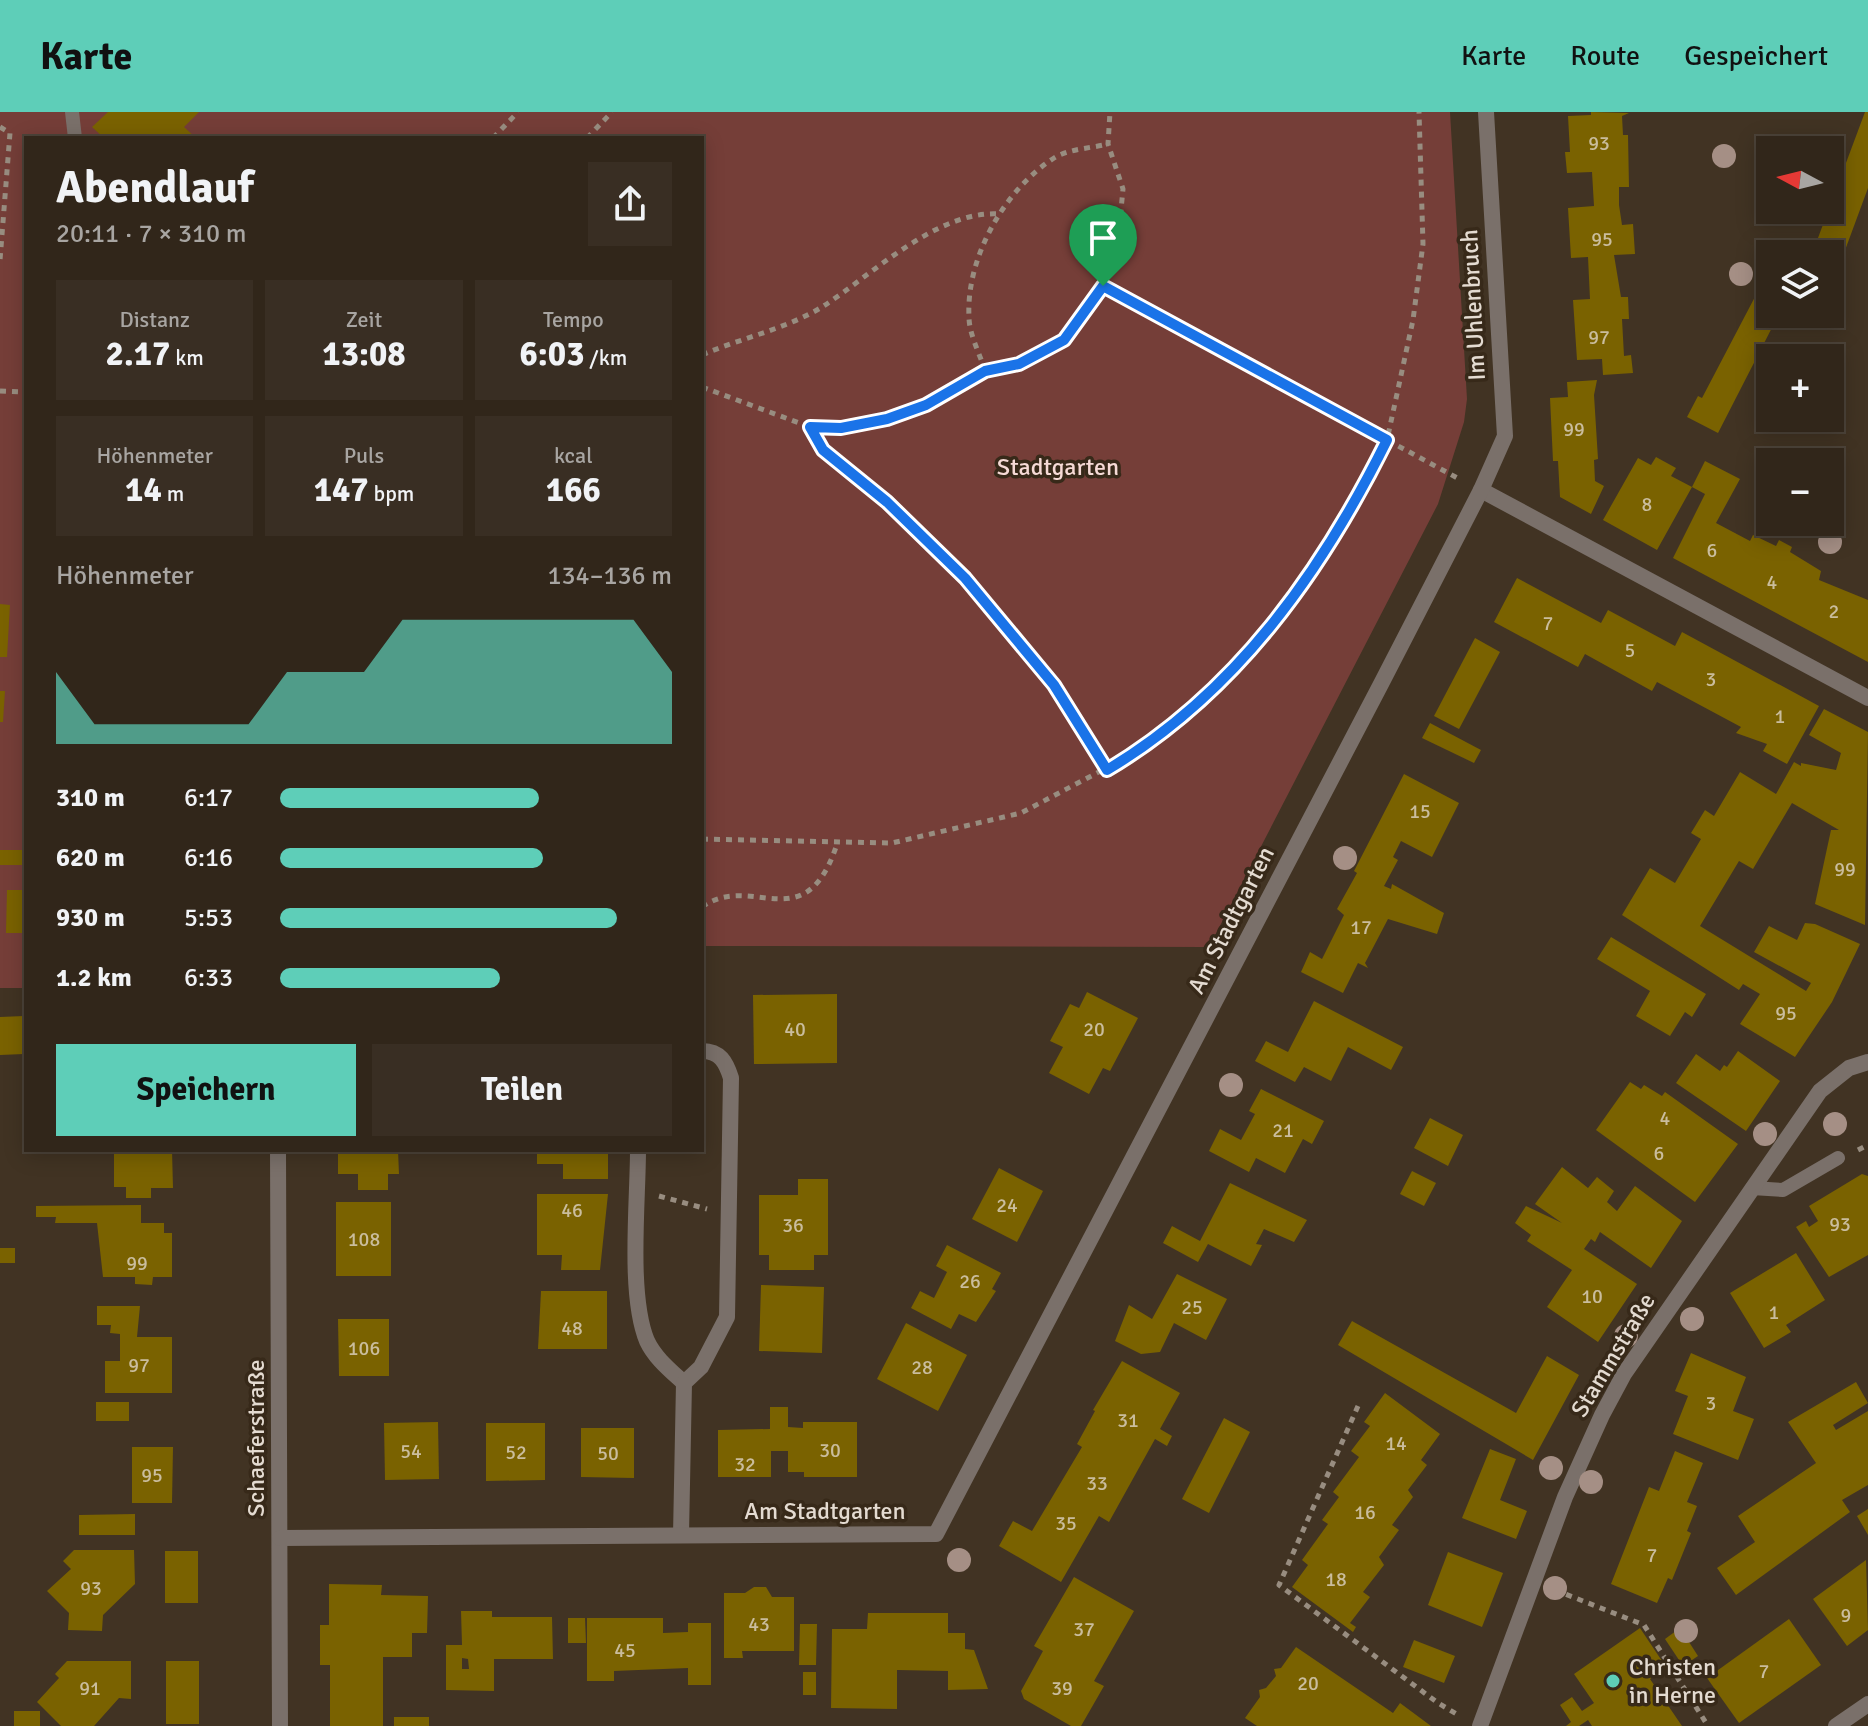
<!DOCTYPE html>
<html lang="de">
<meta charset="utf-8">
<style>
:root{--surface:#31261a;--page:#392e23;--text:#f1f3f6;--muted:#a8a5a2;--line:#4c4339;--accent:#5eceb8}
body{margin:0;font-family:Signika,sans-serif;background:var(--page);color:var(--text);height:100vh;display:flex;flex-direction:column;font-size:30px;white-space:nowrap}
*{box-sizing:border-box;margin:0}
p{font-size:26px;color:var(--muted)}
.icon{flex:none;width:44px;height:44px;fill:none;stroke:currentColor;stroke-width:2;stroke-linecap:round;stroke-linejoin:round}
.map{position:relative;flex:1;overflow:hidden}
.side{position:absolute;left:24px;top:24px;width:680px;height:1016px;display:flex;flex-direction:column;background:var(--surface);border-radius:0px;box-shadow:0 4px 20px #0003,0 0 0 2px var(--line)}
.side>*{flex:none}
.needle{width:52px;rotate:277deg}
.tools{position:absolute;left:1756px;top:24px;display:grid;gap:16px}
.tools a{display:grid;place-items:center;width:88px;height:88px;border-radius:0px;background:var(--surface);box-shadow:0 4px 20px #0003,0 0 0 2px var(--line);font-size:40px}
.pin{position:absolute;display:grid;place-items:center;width:68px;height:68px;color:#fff;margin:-82px -34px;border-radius:50% 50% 50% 0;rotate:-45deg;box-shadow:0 0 8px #0007}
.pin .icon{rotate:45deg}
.round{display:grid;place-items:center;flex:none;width:84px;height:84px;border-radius:0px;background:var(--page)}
.summary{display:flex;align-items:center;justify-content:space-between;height:136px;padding:0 32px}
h1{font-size:44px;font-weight:800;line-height:60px}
.figures{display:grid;grid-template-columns:repeat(3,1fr);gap:12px;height:136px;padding:8px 32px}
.figures div{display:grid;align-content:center;border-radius:0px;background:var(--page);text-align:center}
.figures b{font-size:34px;font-weight:800}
.figures small{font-size:22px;font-weight:400}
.figures p{font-size:22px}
.chart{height:224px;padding:16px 32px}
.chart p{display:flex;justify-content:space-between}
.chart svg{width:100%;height:144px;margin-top:8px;fill:var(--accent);opacity:.7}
.cta{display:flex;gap:16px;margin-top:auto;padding:16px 32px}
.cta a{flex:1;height:92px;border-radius:0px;background:var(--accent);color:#111;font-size:32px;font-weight:800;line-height:92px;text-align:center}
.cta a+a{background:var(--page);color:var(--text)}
ul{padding:0 32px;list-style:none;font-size:26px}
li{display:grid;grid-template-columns:128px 96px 1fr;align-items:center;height:60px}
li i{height:20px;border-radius:10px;background:var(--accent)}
header{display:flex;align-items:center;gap:48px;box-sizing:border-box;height:112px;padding:0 40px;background:var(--accent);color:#111}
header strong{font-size:38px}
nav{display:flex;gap:44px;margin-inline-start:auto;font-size:28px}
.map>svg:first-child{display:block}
</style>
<header>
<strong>Karte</strong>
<nav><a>Karte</a><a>Route</a><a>Gespeichert</a></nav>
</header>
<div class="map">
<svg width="1868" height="1614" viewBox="0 0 1868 1614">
<rect width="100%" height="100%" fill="#413323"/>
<path fill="#753e38" d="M0,0H1450L1467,287L1464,310L1438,392L1209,835L702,834V26H26V876H0Z"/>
<g fill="#7a6200" fill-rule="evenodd">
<path d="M108,0H199L184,15L196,26H104L92,15Z"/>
<path d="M1591,0L1629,1L1622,4L1623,23H1628L1629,75H1619V93L1622,113L1633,112L1635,142L1614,143L1621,185H1628L1629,207H1622L1624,244L1631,243L1633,261L1603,263L1602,247L1577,248L1573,188L1590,187L1588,145L1571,146L1568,96L1594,94L1592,60L1567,61L1565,40H1570L1568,4L1591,3Z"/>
<path d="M1865,0H1868V76L1830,179V142H1812Z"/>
<path d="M1757,181L1770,188V202H1779L1718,321L1687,305L1698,284L1702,286Z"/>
<path d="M1597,268L1594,283L1598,347L1594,348L1595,369L1604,374L1591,402L1560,385L1558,349H1553L1550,286L1568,285L1567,270Z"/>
<path d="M1656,345L1676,356L1671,364L1692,375L1657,438L1603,408L1638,346L1651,353Z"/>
<path d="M1705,349L1740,367L1716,411L1750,429L1753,423L1776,434L1779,428L1792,435L1790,440L1821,459L1819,468L1868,488V550L1673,446L1705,382L1692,375Z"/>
<path d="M1517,466L1601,511L1608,498L1675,534L1682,520L1819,594L1787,652L1763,639L1767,632L1736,621L1741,615L1657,570L1652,579L1585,542L1578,555L1494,510Z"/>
<path d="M0,492L10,493L7,545H0Z"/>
<path d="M1475,526L1500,540L1459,617L1434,604Z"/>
<path d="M0,579H5L3,610H0Z"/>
<path d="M1824,597L1868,620L1865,813L1815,792L1831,718H1839L1792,691L1753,757L1739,749L1700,814L1806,879L1811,871L1754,840L1769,814L1797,828L1805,811L1815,812L1860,832L1832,890L1795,945L1740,912L1760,882L1743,872L1739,878L1622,803L1650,756L1675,771L1701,727L1691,721L1705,698L1714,704L1740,660L1776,682L1794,650L1801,654V651L1836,658L1841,641L1809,623Z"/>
<path d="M1430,611L1481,638L1474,651L1422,626Z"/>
<path d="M1404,662L1459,691L1432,745L1401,729L1393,745L1398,748L1384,774L1391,777L1392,772L1444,801L1437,822L1388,807L1365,851L1368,856L1358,851L1343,881L1301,860L1310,840L1322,847L1344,803L1337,797L1357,761L1354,759Z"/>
<rect x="0" y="738" width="26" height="15"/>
<path d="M7,778H26V821H6Z"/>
<path d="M1611,825L1706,882L1692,905L1685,900L1670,924L1636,904L1650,879L1597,847Z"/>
<path d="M1087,880L1138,906L1110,959L1103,956L1089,982L1049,961L1063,935L1050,929L1070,892L1079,896Z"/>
<path d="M837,882V951L754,952L753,883Z"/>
<path d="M1314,889L1403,935L1391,958L1348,935L1331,969L1304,955L1295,970L1255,949L1266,929L1288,940Z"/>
<path d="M24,904V942L0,943V905Z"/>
<path d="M1738,939L1780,969L1746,1019L1676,971L1696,942L1720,959L1724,953L1727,955Z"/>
<path d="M1630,970L1641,977L1644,973L1662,984L1665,980L1738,1032L1695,1090L1596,1018Z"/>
<path d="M1261,977L1324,1009L1312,1032L1303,1027L1285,1061L1256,1046L1249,1060L1209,1039L1220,1017L1241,1028L1255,1002L1249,999Z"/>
<path d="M1430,1006L1463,1023L1448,1054L1414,1036Z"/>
<path d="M114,1038H172L173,1076H151V1086H126V1075H114Z"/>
<path d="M338,1038H398L399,1062H388V1078H358V1062H338Z"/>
<path d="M537,1038H608V1067H563V1052H537Z"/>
<path d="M1562,1055L1588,1076L1597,1065L1614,1079L1607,1090L1617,1099L1635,1074L1682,1109L1651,1156L1600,1120L1595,1130L1591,1127L1584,1137L1637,1172L1598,1230L1547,1195L1572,1158L1527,1129L1531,1123L1515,1111L1526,1094L1562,1111L1535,1092Z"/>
<path d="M999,1056L1043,1079L1017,1130L972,1107Z"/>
<path d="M1412,1059L1436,1071L1424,1094L1400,1082Z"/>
<path d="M1862,1062L1868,1064V1143L1829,1165L1796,1115L1806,1109L1809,1115L1818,1109L1809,1094Z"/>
<path d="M798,1067H828V1143H814V1158H769V1143H759V1083H798Z"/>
<path d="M1230,1071L1307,1108L1294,1130L1264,1117L1256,1132L1262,1133L1251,1154L1208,1132L1198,1150L1163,1131L1172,1114L1200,1129Z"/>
<path d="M537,1082H608L600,1158H561L562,1143H537Z"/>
<rect x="336" y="1090" width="55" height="74"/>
<path d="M141,1093V1111H164V1121H172V1165H153L152,1173L135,1172V1165H103L97,1111H55L56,1105H36V1094Z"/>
<path d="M947,1133L1001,1161L992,1177L996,1179L976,1210L959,1202L951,1217L911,1196L920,1179L934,1186L947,1160L936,1154Z"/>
<rect x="0" y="1136" width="15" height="15"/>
<path d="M1796,1141L1825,1188L1786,1213L1791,1220L1764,1236L1730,1181Z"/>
<path d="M1177,1162L1227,1187L1206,1228L1174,1211L1160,1240L1141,1242L1115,1229L1129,1193L1152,1207Z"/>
<path d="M761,1173L824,1175L822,1241L759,1239Z"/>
<path d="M541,1179H607V1237H538Z"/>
<path d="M97,1194H140L137,1225H172V1281H105V1249H120V1222L110,1221L111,1213H97Z"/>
<path d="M338,1207H389V1264H339Z"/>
<path d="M1352,1209L1516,1301L1547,1244L1579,1263L1533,1348L1338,1233Z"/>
<path d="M906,1211L967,1243L938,1299L877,1267Z"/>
<path d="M1691,1241L1746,1265L1733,1299L1754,1307L1738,1348L1673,1322L1688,1284L1675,1279Z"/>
<path d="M1122,1249L1180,1281L1160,1317L1172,1324L1167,1334L1155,1327L1109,1410L1099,1404L1061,1470L999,1434L1013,1409L1032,1419L1082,1335L1077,1332L1095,1299L1093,1298Z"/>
<path d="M1856,1270L1868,1291L1833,1313L1836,1318L1868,1299V1373L1842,1388L1850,1400L1736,1483L1717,1456L1755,1430L1738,1404L1816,1351L1788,1310Z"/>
<path d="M1385,1281L1440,1322L1421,1348L1427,1353L1408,1378L1413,1385L1392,1413L1399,1418L1379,1445L1384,1453L1363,1480L1370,1485L1350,1511L1356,1515L1353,1520L1292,1475L1308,1453L1302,1448L1328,1412L1322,1408L1339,1385L1333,1380L1359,1345L1351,1339L1370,1314L1364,1310Z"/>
<rect x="96" y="1290" width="33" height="19"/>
<path d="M770,1295H788V1315L803,1316V1310H857V1365H804V1360H788V1339H771V1365H718V1318L770,1317Z"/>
<path d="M1224,1306L1250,1320L1209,1401L1182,1387Z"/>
<path d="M438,1310L439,1367L385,1368L384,1311Z"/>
<path d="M486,1311H545V1368L486,1369Z"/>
<path d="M581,1316H634V1366L581,1365Z"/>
<path d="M132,1335H173L172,1391H132Z"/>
<path d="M1490,1337L1516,1347L1500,1388L1527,1399L1516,1427L1462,1406Z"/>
<path d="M1675,1339L1703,1351L1687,1390L1697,1394L1687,1419L1691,1421L1672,1468L1668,1466L1657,1491L1611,1472L1649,1375L1659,1379Z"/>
<path d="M1868,1397V1423L1857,1404Z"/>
<path d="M135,1402V1423H79V1403Z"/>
<path d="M74,1438H134L135,1472L103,1503L102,1519L68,1518L69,1501L47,1479L71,1457L63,1449Z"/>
<rect x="165" y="1439" width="33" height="52"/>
<path d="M1448,1440L1503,1461L1482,1515L1428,1493Z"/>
<path d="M1866,1448L1868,1518L1847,1534L1813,1487Z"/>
<path d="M1074,1465L1134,1499L1094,1569L1104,1574L1081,1614H1071L1024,1587L1021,1579L1043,1539L1034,1534Z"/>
<path d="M329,1472L382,1473L381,1483L428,1484L427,1521H412V1545H383V1614H330V1553H320V1513H329Z"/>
<path d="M754,1475H766L772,1485H794V1539H742L743,1546H724V1481H745Z"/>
<path d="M461,1499H492V1505H552L553,1547H494V1579L446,1578V1533H462ZM462,1546L468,1547L469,1557H462Z"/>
<path d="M868,1501H948V1521H965V1537L974,1538L988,1577L948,1578V1559L897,1558V1597L831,1596L832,1517H867Z"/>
<path d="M568,1506H585L586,1531H568Z"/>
<path d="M587,1506H663V1521L688,1520V1511H711V1573H688V1556L614,1559V1569H587Z"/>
<path d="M1789,1507L1821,1553L1739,1611L1707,1566Z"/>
<path d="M800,1512H817L816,1553H799Z"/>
<path d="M1640,1516L1666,1555L1650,1567L1682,1614H1592L1588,1608L1579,1614H1566L1571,1610L1560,1593L1572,1585L1582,1599L1594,1591L1574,1562Z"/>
<path d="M1680,1516L1698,1544L1683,1554L1665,1527Z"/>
<path d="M1414,1528L1455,1544L1444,1571L1403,1555Z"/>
<path d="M1296,1535L1393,1601L1400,1591L1431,1614H1257L1245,1606L1260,1585L1259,1578L1266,1576L1276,1564L1274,1557L1281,1556Z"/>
<path d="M67,1549H131V1587L119,1586L94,1614H61L37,1590L59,1566L55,1562Z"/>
<rect x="166" y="1549" width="33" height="63"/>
<rect x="803" y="1560" width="13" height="23"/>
<rect x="14" y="1599" width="26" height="15"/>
<rect x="394" y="1605" width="35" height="9"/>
</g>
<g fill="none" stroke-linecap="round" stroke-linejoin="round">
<g stroke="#988d80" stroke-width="5" stroke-dasharray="6 6" stroke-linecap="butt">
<path d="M0,15L10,21L0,148"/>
<path d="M493,26L518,0"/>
<path d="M587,26L612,0"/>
<path d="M1103,174L1461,368"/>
<path d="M702,243C741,226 786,217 822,195C872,163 937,98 999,102"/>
<path d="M985,259C980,242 969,222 969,205C966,146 1004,78 1054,46C1068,37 1092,36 1108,32"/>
<path d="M702,275L810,315L841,316L887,307L926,293L985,259L1019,252L1064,228L1103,174L1118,129L1123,77L1108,32L1110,0"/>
<path d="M0,279L26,280"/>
<path d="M810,315L823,338L887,390L965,466L1054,573L1107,658"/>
<path d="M702,727L892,731L1021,701L1150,633L1215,576L1301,479L1387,328L1413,208L1423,132L1419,0"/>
<path d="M702,795C752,759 805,830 837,732"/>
<path d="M1858,1038L1868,1033"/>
<path d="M659,1084L707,1097"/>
<path d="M1358,1294L1279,1473L1438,1591L1460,1604"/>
<path d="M1555,1478L1644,1513L1708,1614"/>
</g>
<g stroke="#7a706a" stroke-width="14">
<path d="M72,0L75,26"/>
<path d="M1752,1076L1783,1078L1838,1046"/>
</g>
<g stroke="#7a706a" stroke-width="16">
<path d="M1481,378L1868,586"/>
<path d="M278,1038L280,1614"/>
<path d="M638,1038C638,1090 628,1183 647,1229C655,1246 670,1258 684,1271"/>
<path d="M681,1423L684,1271L701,1255L727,1205L731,966C726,950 720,939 702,939"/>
<path d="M280,1426L936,1422L1381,572L1481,378L1505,324L1486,0"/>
<path d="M1480,1614L1565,1385L1602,1303L1624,1262L1820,979L1849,956L1868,950"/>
<path d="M1836,1614L1868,1592"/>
</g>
</g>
<g fill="#a58f85">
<circle cx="1724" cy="44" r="12"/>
<circle cx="1741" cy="162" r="12"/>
<circle cx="1830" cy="430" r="12"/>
<circle cx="1345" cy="746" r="12"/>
<circle cx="1231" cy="973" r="12"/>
<circle cx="1835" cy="1012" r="12"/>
<circle cx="1765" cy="1022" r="12"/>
<circle cx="1692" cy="1207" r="12"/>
<circle cx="1626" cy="1224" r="12"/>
<circle cx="1551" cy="1356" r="12"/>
<circle cx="1591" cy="1370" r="12"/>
<circle cx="959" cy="1448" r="12"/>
<circle cx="1555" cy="1476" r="12"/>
<circle cx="1686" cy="1519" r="12"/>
</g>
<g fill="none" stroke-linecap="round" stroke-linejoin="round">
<defs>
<path id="route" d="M1103,174L1387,328C1321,461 1236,581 1107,658L1054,573L965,466L887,390L823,338L810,315L841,316L887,307L926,293L985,259L1019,252L1064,228Z"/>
</defs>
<use href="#route" stroke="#fff" stroke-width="16"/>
<use href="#route" stroke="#1a73e8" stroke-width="10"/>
</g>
<circle fill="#5eceb8" stroke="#372919" stroke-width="3" cx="1613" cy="1569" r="8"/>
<g text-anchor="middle" stroke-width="7" stroke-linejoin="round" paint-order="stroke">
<g font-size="20" fill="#cabd9d">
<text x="1599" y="38">93</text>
<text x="1602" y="134">95</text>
<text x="1599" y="232">97</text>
<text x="1574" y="324">99</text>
<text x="1647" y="399">8</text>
<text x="1712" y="445">6</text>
<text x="1772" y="477">4</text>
<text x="1834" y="506">2</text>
<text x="1548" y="518">7</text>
<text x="1630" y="545">5</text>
<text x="1711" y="574">3</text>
<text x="1780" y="611">1</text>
<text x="1420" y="706">15</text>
<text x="1845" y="764">99</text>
<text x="1361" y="822">17</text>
<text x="1786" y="908">95</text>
<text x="795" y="924">40</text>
<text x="1094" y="924">20</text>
<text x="1665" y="1013">4</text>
<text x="1283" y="1025">21</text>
<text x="1659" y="1048">6</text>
<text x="1007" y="1100">24</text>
<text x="572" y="1105">46</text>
<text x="1840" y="1119">93</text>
<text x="793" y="1120">36</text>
<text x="364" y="1134">108</text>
<text x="137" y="1158">99</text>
<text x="970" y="1176">26</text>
<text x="1592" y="1191">10</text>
<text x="1192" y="1202">25</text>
<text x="1774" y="1207">1</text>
<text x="572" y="1223">48</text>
<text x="364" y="1243">106</text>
<text x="139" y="1260">97</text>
<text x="922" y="1262">28</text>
<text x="1711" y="1298">3</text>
<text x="1128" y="1315">31</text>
<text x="1396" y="1338">14</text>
<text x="830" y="1345">30</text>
<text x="411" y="1346">54</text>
<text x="516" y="1347">52</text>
<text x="608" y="1348">50</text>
<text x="745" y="1359">32</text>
<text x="152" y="1370">95</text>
<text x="1097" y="1378">33</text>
<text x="1365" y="1407">16</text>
<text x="1066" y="1418">35</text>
<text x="1652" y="1450">7</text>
<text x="1336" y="1474">18</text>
<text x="91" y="1483">93</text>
<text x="1846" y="1510">9</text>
<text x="759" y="1519">43</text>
<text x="1084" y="1524">37</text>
<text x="625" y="1545">45</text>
<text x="1764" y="1566">7</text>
<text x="1308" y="1578">20</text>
<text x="90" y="1583">91</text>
<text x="1062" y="1583">39</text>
</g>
<g font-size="24" fill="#e4dbd1" stroke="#372919">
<text transform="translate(1473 193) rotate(-93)" y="8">Im Uhlenbruch</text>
<text transform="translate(1231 808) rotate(-63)" y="8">Am Stadtgarten</text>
<text transform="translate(1613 1243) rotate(-59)" y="8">Stammstraße</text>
<text transform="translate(256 1326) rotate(-90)" y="8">Schaeferstraße</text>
<text x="825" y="1407">Am Stadtgarten</text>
</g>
<g font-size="24" fill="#f6dad6" stroke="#372919">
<text x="1058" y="363">Stadtgarten</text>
</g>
<g font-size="24" fill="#e4dbd1" stroke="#372919" text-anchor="start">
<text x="1629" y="1563">Christen<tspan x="1629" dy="28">in Herne</tspan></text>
</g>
</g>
</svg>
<div class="tools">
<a><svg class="needle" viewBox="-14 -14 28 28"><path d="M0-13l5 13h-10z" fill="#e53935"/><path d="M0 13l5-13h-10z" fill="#a8a5a2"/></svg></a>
<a><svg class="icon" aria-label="layers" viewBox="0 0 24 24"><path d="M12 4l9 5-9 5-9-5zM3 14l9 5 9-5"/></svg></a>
<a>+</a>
<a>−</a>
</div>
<div class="pin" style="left:1103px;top:174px;background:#1e9e55"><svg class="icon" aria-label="arrive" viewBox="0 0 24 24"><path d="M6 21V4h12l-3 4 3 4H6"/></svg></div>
<section class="side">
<div class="summary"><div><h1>Abendlauf</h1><p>20:11 · 7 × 310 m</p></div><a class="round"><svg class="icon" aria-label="share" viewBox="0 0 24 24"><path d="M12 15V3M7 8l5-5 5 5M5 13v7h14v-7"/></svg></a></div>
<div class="figures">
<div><p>Distanz</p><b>2.17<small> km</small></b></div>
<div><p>Zeit</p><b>13:08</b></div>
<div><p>Tempo</p><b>6:03<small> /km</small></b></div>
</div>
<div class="figures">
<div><p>Höhenmeter</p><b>14<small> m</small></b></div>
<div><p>Puls</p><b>147<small> bpm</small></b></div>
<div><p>kcal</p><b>166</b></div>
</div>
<div class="chart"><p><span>Höhenmeter</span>134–136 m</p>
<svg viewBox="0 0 160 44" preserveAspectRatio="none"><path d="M0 44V22L10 38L20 38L30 38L40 38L50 38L60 22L70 22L80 22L90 6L100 6L110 6L120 6L130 6L140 6L150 6L160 22V44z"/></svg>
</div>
<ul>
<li><b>310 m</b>6:17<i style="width:66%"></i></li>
<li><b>620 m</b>6:16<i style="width:67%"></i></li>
<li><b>930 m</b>5:53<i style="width:86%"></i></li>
<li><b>1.2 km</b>6:33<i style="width:56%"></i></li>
</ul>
<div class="cta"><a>Speichern</a><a>Teilen</a></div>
</section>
</div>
